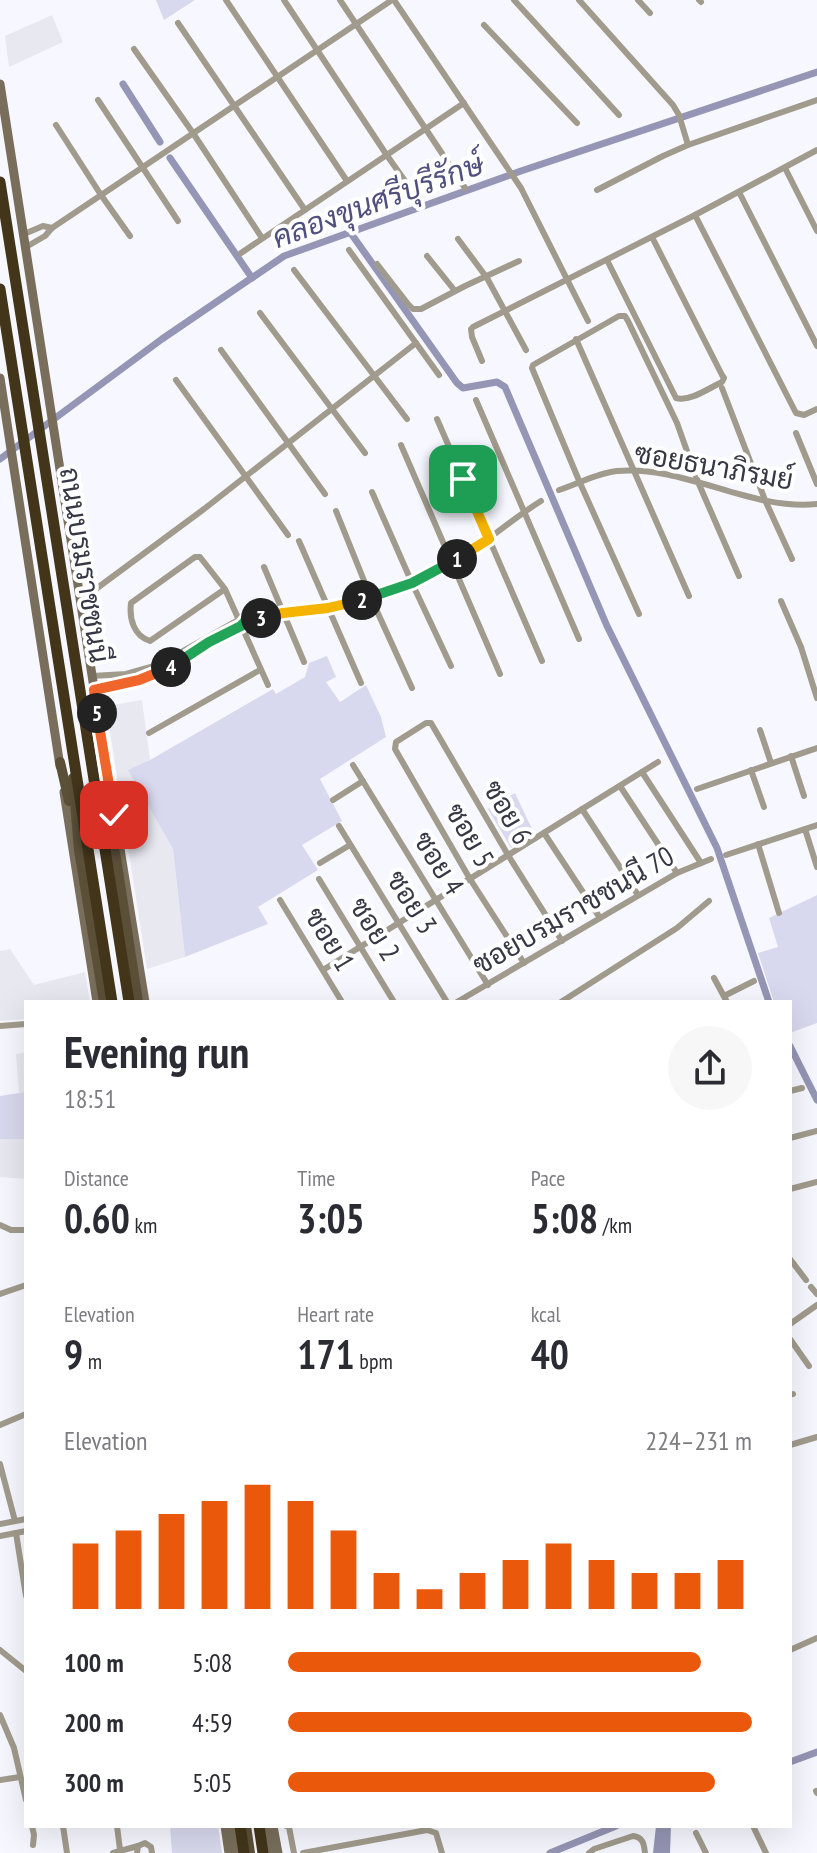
<!DOCTYPE html>
<meta charset="utf-8">
<style>
:root{--surface:#fff;--page:#f7f7f7;--text:#2b2b33;--muted:#7c7c81;--accent:#ea580c}
body{margin:0;font-family:"PT Sans Narrow",Sarabun,sans-serif;background:var(--page);color:var(--text);height:100vh;display:flex;flex-direction:column;font-size:30px;white-space:nowrap}
*{box-sizing:border-box;margin:0}
p{font-size:26px;color:var(--muted)}
.icon{flex:none;width:44px;height:44px;fill:none;stroke:currentColor;stroke-width:2;stroke-linecap:round;stroke-linejoin:round}
.map{position:relative;flex:1;overflow:hidden}
.side{position:absolute;left:24px;top:1000px;width:768px;height:828px;display:flex;flex-direction:column;background:var(--surface);border-radius:0px;box-shadow:0 8px 32px #0002}
.side>*{flex:none}
.pin{position:absolute;display:grid;place-items:center;width:68px;height:68px;color:#fff;margin:-34px;border-radius:16px;box-shadow:0 4px 12px #0006}
.km{position:absolute;width:40px;height:40px;margin:-20px;border-radius:50%;background:#222;color:#fff;font-size:22px;line-height:40px;text-align:center}
.round{display:grid;place-items:center;flex:none;width:84px;height:84px;border-radius:42px;background:var(--page)}
.head{display:flex;align-items:center;justify-content:space-between;height:136px;padding:0 40px}
h1{font-size:44px;font-weight:700;line-height:60px}
.stats{display:grid;grid-template-columns:repeat(3,1fr);gap:12px;height:136px;padding:8px 40px}
.stats div{display:grid;align-content:center}
.stats b{font-size:40px;font-weight:700}
.stats small{font-size:22px;font-weight:400}
.stats p{font-size:22px}
.chart{height:224px;padding:16px 40px}
.chart p{display:flex;justify-content:space-between}
.chart svg{width:100%;height:144px;margin-top:8px;stroke:var(--accent);stroke-width:6}
ul{padding:0 40px;list-style:none;font-size:26px}
li{display:grid;grid-template-columns:128px 96px 1fr;align-items:center;height:60px}
li i{height:20px;border-radius:10px;background:var(--accent)}
.map>svg:first-child{display:block}
</style>
<div class="map">
<svg width="817" height="1853" viewBox="0 0 817 1853">
<rect width="100%" height="100%" fill="#f7f8ff"/>
<g fill="#e8e8f1">
<path d="M52,15L63,42L9,67L5,36Z"/>
<path d="M142,700L150,760L129,771L173,849L185,957L147,969L106,706Z"/>
<path d="M10,949L34,985L85,972L90,1002H26V1019L0,1021V951Z"/>
<path d="M26,1052V1092L19,1093L16,1054Z"/>
<path d="M0,1139H26V1179L0,1177Z"/>
</g>
<g fill="#d8d9ee">
<path d="M156,0H195L164,20Z"/>
<path d="M327,656L336,677L326,682L340,702L366,685L381,717L386,737L320,779L342,821L302,845L318,870L258,907L268,924L185,957L173,849L128,770L150,760L273,689L276,694L305,677L309,663Z"/>
<path d="M515,793L534,833L511,848L488,809Z"/>
<path d="M817,895V1023L790,1033V1002H774L758,953L778,947L769,918Z"/>
<path d="M26,1092V1139H0V1096Z"/>
<path d="M170,1826H218L222,1853H172Z"/>
</g>
<path fill="#9596b5" d="M656,1826H671L670,1853H653Z"/>
<g fill="none" stroke-linecap="round" stroke-linejoin="round">
<g stroke="#9596b5" stroke-width="7">
<path d="M123,84L160,142"/>
<path d="M170,158L252,278"/>
<path d="M350,232L457,383L463,388L497,382L505,387L607,626L717,848L769,1002"/>
<path d="M0,459L162,339L284,256L521,171L817,72"/>
<path d="M790,1046L817,1100"/>
<path d="M790,1762L817,1752"/>
<path d="M550,1853L616,1826"/>
</g>
<g stroke="#a19b8d" stroke-width="6">
<path d="M226,0L347,181"/>
<path d="M284,0L386,154L417,198"/>
<path d="M340,0L465,188"/>
<path d="M394,0L521,188L588,321"/>
<path d="M514,0L619,115"/>
<path d="M579,0L673,105L679,115L688,145"/>
<path d="M638,0L650,13"/>
<path d="M699,0L701,2"/>
<path d="M178,23L305,210"/>
<path d="M484,25L577,123"/>
<path d="M134,49L193,133L262,238"/>
<path d="M98,100L178,221"/>
<path d="M56,125L101,195L130,236"/>
<path d="M785,168L817,231"/>
<path d="M597,190L663,156L688,145L817,100"/>
<path d="M739,192L817,346"/>
<path d="M695,215L796,413L804,415L817,409"/>
<path d="M24,234L43,226L52,228"/>
<path d="M458,239L487,278L526,350"/>
<path d="M26,247L45,236L52,228L392,0"/>
<path d="M349,250L439,375"/>
<path d="M241,253L464,103"/>
<path d="M427,256L455,291"/>
<path d="M607,260L676,398C690,402 709,388 722,382L724,378L722,375L652,237"/>
<path d="M377,264L408,304L413,309H421L465,286L519,261"/>
<path d="M294,270L407,419"/>
<path d="M260,313L365,453"/>
<path d="M576,339L689,596"/>
<path d="M221,350L325,494"/>
<path d="M482,361L472,337L471,329L473,327L695,215L817,150"/>
<path d="M176,380L288,535"/>
<path d="M722,388L765,500L792,559"/>
<path d="M476,400L579,639"/>
<path d="M437,419L542,661"/>
<path d="M796,433L817,484"/>
<path d="M401,445L500,674"/>
<path d="M559,490C578,484 597,473 617,471C685,465 750,511 817,504"/>
<path d="M372,492L412,583L451,666"/>
<path d="M336,511L371,598L412,688"/>
<path d="M299,541L361,683"/>
<path d="M264,567L304,662"/>
<path d="M225,589L150,641C134,636 129,619 131,603L195,557H200L225,589L268,685"/>
<path d="M81,600L204,509L416,343"/>
<path d="M781,601L801,647L817,698"/>
<path d="M639,614L580,483L532,368L533,365L619,316H625L628,321L677,423L698,482L739,576"/>
<path d="M92,676L126,674L158,665L238,620C254,621 270,614 286,612C300,611 315,611 329,608C371,600 413,584 450,564C483,546 510,520 541,501"/>
<path d="M94,690L139,680L167,669L209,642L241,626"/>
<path d="M760,730L771,763"/>
<path d="M149,733L260,670"/>
<path d="M791,756L804,796"/>
<path d="M353,765L488,985"/>
<path d="M751,770L764,807"/>
<path d="M642,772L701,863"/>
<path d="M620,786L677,873"/>
<path d="M697,789L817,748"/>
<path d="M333,800L363,781"/>
<path d="M582,809L638,895"/>
<path d="M339,826L447,1002"/>
<path d="M805,829L817,867"/>
<path d="M544,833L600,918"/>
<path d="M758,844L779,913"/>
<path d="M726,855L817,825"/>
<path d="M320,863L350,845"/>
<path d="M319,879L394,1002"/>
<path d="M280,900L342,1002"/>
<path d="M524,963L470,879L395,749L396,742L426,723H431L508,855L562,941"/>
<path d="M323,970L658,762"/>
<path d="M714,978L727,1002"/>
<path d="M724,996L754,981"/>
<path d="M457,1002L677,873L711,859"/>
<path d="M561,1002L677,928L709,901"/>
<path d="M0,1026L26,1024"/>
<path d="M790,1091L802,1088"/>
<path d="M790,1138L817,1131"/>
<path d="M790,1189L817,1182"/>
<path d="M0,1225L11,1230H26"/>
<path d="M790,1259L806,1280"/>
<path d="M811,1287L817,1294"/>
<path d="M0,1294L26,1285"/>
<path d="M790,1324L817,1305"/>
<path d="M790,1339L809,1366"/>
<path d="M790,1395L793,1394"/>
<path d="M0,1425L26,1414"/>
<path d="M790,1445L817,1437"/>
<path d="M0,1464L15,1521"/>
<path d="M0,1524L26,1519"/>
<path d="M16,1533L26,1596"/>
<path d="M0,1536L26,1531"/>
<path d="M0,1650L26,1671"/>
<path d="M790,1650L817,1638"/>
<path d="M0,1715L14,1748L26,1800"/>
<path d="M0,1780L20,1777"/>
<path d="M816,1791L817,1793"/>
<path d="M32,1826L34,1835L33,1845"/>
<path d="M63,1826L67,1853"/>
<path d="M117,1826L120,1850"/>
<path d="M286,1826L289,1827L294,1853"/>
<path d="M753,1826L766,1853"/>
<path d="M696,1833L706,1853"/>
<path d="M113,1853L138,1846"/>
<path d="M137,1853L138,1846L145,1843L151,1847L152,1853"/>
<path d="M303,1853L427,1830L436,1833L442,1853"/>
<path d="M589,1853L594,1849L633,1836C643,1837 644,1844 645,1853"/>
</g>
<g stroke="#786e5b" stroke-width="9">
<path d="M0,84L108,778"/>
<path d="M0,378L60,766"/>
<path d="M64,792L97,1002"/>
<path d="M112,800L145,1002"/>
<path d="M225,1826L229,1853"/>
<path d="M231,1826L236,1853"/>
<path d="M266,1826L270,1853"/>
<path d="M273,1826L278,1853"/>
</g>
<g stroke="#5b4f38" stroke-width="10">
<path d="M60,762L69,801"/>
<path d="M106,771L109,809"/>
<path d="M73,778L79,850L104,1002"/>
<path d="M103,803L116,858L138,1002"/>
<path d="M246,1826L250,1853"/>
</g>
<g stroke="#42351a" stroke-width="11">
<path d="M0,182L129,1002"/>
<path d="M0,289L112,1002"/>
<path d="M240,1826L244,1853"/>
<path d="M259,1826L263,1853"/>
</g>
</g>
<g fill="none" stroke-linecap="round" stroke-linejoin="round">
<defs>
<path id="split-1" d="M457,559L489,539L463,479"/>
<path id="split-2" d="M362,600L412,583L457,559"/>
<path id="split-3" d="M261,618L283,613L328,608L362,600"/>
<path id="split-4" d="M171,667L209,642L241,626L246,620L261,618"/>
<path id="split-5" d="M97,713L94,690L139,680L171,667"/>
<path id="split-6" d="M97,713L114,815"/>
</defs>
<use href="#split-1" stroke="#fff" stroke-width="16"/>
<use href="#split-2" stroke="#fff" stroke-width="16"/>
<use href="#split-3" stroke="#fff" stroke-width="16"/>
<use href="#split-4" stroke="#fff" stroke-width="16"/>
<use href="#split-5" stroke="#fff" stroke-width="16"/>
<use href="#split-6" stroke="#fff" stroke-width="16"/>
<use href="#split-1" stroke="#f5b400" stroke-width="10"/>
<use href="#split-2" stroke="#22a559" stroke-width="10"/>
<use href="#split-3" stroke="#f5b400" stroke-width="10"/>
<use href="#split-4" stroke="#22a559" stroke-width="10"/>
<use href="#split-5" stroke="#f0652b" stroke-width="10"/>
<use href="#split-6" stroke="#f0652b" stroke-width="10"/>
</g>
<g text-anchor="middle" stroke-width="8" stroke-linejoin="round" paint-order="stroke">
<g font-size="28" fill="#373745" stroke="#fff">
<text transform="translate(714 466) rotate(10)" y="10">ซอยธนาภิรมย์</text>
<text transform="translate(85 565) rotate(81)" y="10">ถนนบรมราชชนนี</text>
<text transform="translate(508 812) rotate(60)" y="10">ซอย 6</text>
<text transform="translate(470 835) rotate(60)" y="10">ซอย 5</text>
<text transform="translate(439 863) rotate(58)" y="10">ซอย 4</text>
<text transform="translate(412 902) rotate(58)" y="10">ซอย 3</text>
<text transform="translate(573 910) rotate(-30)" y="10">ซอยบรมราชชนนี 70</text>
<text transform="translate(375 929) rotate(58)" y="10">ซอย 2</text>
<text transform="translate(330 939) rotate(59)" y="10">ซอย 1</text>
</g>
<g font-size="30" font-style="italic" fill="#50507e" stroke="#fff">
<text transform="translate(378 201) rotate(-20)" y="10">คลองขุนศรีบุรีรักษ์</text>
</g>
</g>
</svg>
<div class="pin" style="left:463px;top:479px;background:#1e9e55"><svg class="icon" aria-label="arrive" viewBox="0 0 24 24"><path d="M6 21V4h12l-3 4 3 4H6"/></svg></div>
<div class="pin" style="left:114px;top:815px;background:#d93025"><svg class="icon" aria-label="check" viewBox="0 0 24 24"><path d="M5 12l5 5 9-10"/></svg></div>
<b class="km" style="left:457px;top:559px">1</b>
<b class="km" style="left:362px;top:600px">2</b>
<b class="km" style="left:261px;top:618px">3</b>
<b class="km" style="left:171px;top:667px">4</b>
<b class="km" style="left:97px;top:713px">5</b>
<section class="side">
<div class="head"><div><h1>Evening run</h1><p>18:51</p></div><a class="round"><svg class="icon" aria-label="share" viewBox="0 0 24 24"><path d="M12 15V3M7 8l5-5 5 5M5 13v7h14v-7"/></svg></a></div>
<div class="stats">
<div><p>Distance</p><b>0.60<small> km</small></b></div>
<div><p>Time</p><b>3:05</b></div>
<div><p>Pace</p><b>5:08<small> /km</small></b></div>
</div>
<div class="stats">
<div><p>Elevation</p><b>9<small> m</small></b></div>
<div><p>Heart rate</p><b>171<small> bpm</small></b></div>
<div><p>kcal</p><b>40</b></div>
</div>
<div class="chart"><p><span>Elevation</span>224–231 m</p>
<svg viewBox="0 0 160 44" preserveAspectRatio="none"><path d="M5 44V24M15 44V20M25 44V15M35 44V11M45 44V6M55 44V11M65 44V20M75 44V33M85 44V38M95 44V33M105 44V29M115 44V24M125 44V29M135 44V33M145 44V33M155 44V29"/></svg>
</div>
<ul>
<li><b>100 m</b>5:08<i style="width:89%"></i></li>
<li><b>200 m</b>4:59<i style="width:100%"></i></li>
<li><b>300 m</b>5:05<i style="width:92%"></i></li>
</ul>
</section>
</div>
